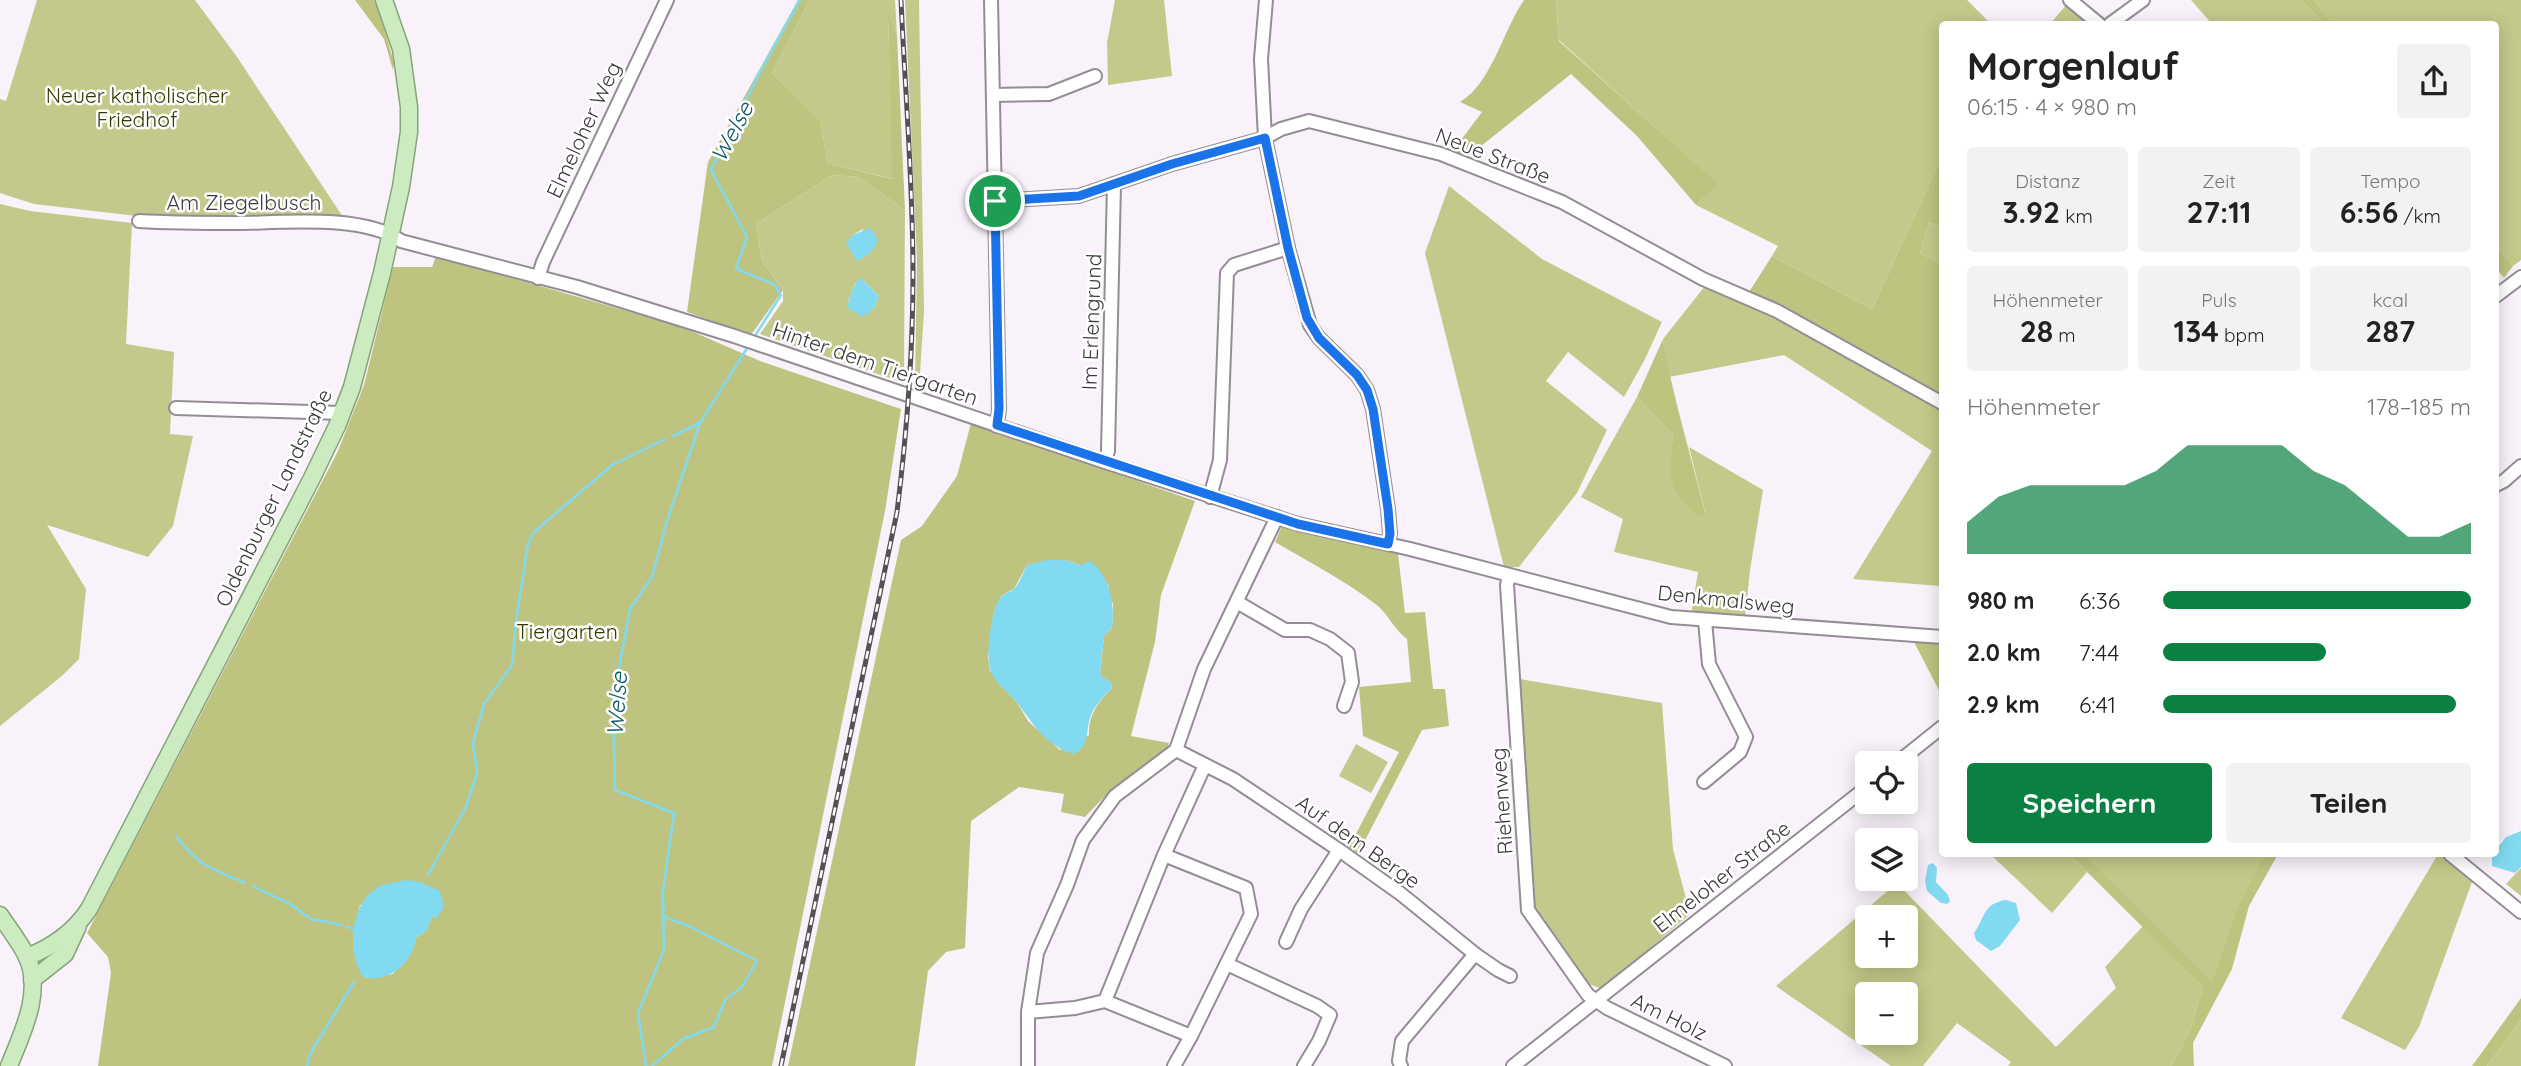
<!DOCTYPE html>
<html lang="de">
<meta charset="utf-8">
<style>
:root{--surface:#fff;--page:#f2f2f2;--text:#222;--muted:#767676;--accent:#0b8043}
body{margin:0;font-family:Quicksand,sans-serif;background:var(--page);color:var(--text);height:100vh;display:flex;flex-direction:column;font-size:26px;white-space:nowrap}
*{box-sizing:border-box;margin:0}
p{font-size:23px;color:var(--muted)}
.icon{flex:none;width:38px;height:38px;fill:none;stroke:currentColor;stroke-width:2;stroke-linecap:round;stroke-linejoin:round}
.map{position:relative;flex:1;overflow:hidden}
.sheet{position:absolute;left:1939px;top:21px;width:560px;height:836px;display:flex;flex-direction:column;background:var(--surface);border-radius:7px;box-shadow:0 4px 18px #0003}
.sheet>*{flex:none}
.controls{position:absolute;left:1855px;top:751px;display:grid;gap:14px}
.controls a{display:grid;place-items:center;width:63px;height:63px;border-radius:7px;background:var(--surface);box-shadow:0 4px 18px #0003;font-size:35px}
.pin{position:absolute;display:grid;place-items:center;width:60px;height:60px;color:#fff;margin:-30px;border:4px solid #fff;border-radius:50%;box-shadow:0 2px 7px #0007}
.round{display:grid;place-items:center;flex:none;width:74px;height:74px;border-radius:7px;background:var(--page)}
.head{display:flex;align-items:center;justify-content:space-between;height:119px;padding:0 28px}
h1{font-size:38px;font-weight:700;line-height:52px}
.stats{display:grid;grid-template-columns:repeat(3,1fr);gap:10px;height:119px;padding:7px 28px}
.stats div{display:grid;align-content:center;border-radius:7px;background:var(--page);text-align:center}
.stats b{font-size:30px;font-weight:700}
.stats small{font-size:19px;font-weight:400}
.stats p{font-size:19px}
.chart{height:196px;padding:14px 28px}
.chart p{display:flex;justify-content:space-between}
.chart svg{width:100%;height:126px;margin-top:7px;fill:var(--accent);opacity:.7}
.primary-button{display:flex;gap:14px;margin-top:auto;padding:14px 28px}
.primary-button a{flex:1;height:80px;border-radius:7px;background:var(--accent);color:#fff;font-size:28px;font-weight:700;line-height:80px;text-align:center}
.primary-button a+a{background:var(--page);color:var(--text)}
ul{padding:0 28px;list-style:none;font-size:23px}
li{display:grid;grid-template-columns:112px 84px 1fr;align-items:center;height:52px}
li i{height:18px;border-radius:9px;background:var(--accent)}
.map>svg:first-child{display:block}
</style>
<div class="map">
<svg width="2521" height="1066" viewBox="0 0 2521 1066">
<rect width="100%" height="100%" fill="#f9f2fa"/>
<g fill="#c3c98a" fill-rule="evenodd">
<path d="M37,0H195L237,57L345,220L188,222L34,204L0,193V99L6,101Z"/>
<path d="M810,0H895L897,35L888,17L893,179L827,163L821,121L772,73Z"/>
<path d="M905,0H919L924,312L919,389L915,386L917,260Z"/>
<path d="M1115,0H1164L1172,76L1108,85L1107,43Z"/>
<path d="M1556,0H1967L1991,24H1942V156L1872,309L1772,256L1778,246L1696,205L1717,184L1559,40Z"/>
<path d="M2191,0H2301L2324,23L2212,24Z"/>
<path d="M2314,0H2521V260L2513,266L2496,245V24H2334Z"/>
<path d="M2067,4L2089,24H2050Z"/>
<path d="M832,175L858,177L905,210L904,371L901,382L760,334L783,301V290L762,261L756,224ZM863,229L857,261L847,243L853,235ZM862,279L879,296L874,308L870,310L848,302L855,284Z"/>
<path d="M1449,186L1542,259L1662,322L1645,359L1624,397L1568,352L1546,381L1607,430L1577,493L1519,567H1504L1425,253Z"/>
<path d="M0,204L30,211L132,223L126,344L174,352L170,434L193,436L173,526L148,557L47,525L86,589L79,659L63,675L0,726Z"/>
<path d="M1929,223L1942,226V265L1920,253Z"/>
<path d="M1705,286L1773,313L1942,406V584L1940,586L1853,579L1932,451L1784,355L1669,377L1663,339Z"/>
<path d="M1637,397L1673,435L1670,469L1706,516L1689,447L1763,490L1750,570L1745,618L1691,615L1698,572L1614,552L1623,519L1581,497Z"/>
<path d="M1520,679L1662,703L1673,849L1690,914L1602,989L1589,984L1535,914Z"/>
<path d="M1356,744L1388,762L1371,793L1339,776Z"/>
<path d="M1990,854H2069L2087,872L2052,913Z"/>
<path d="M2084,854H2267L2262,858L2212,984Z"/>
<path d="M2438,854L2472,882L2419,1027L2405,1050L2341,1018Z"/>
<path d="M2521,868V896L2506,884Z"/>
<path d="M1897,883L2056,1047L2116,988L2105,967L2143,926L2203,987L2189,1033L2171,1066H2008L2011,1062L1957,1023L1923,1066H1891L1776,986ZM1867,917H1906V956H1867ZM1867,994H1906V1032H1867Z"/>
<path d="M2521,1020V1066H2487Z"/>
</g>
<g fill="#bec480" fill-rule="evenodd">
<path d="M355,0H374L380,13L394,63L393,70L384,39Z"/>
<path d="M798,0H810L772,73L821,121L827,163L892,179L888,14L897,35L905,210L858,177L832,175L756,224L762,261L783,290L751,335L687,312L708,162Z"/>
<path d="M1524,0H1556L1559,41L1718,184L1696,205L1637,136L1571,74L1470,155L1452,152L1482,112L1460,102C1492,83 1503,30 1524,0Z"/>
<path d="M2301,0H2314L2334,24H2325Z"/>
<path d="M1942,156V226L1929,223L1920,253L1942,265V394L1749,292L1772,256L1872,309Z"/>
<path d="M2496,245L2513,266L2504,278L2496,268Z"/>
<path d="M436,256L682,327L760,361L901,409L885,511L772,1066H98L111,973L108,957L87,933L338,451L364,385L393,267H432ZM360,905L444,907L432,916L427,930L416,938L393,974L367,978C347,953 353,934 360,905Z"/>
<path d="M1663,339C1673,399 1692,458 1706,517C1697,515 1694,513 1688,507C1664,483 1670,465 1673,435L1637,397Z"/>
<path d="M971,423L1195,501L1161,595L1155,642L1131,736L1169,743L1167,749L1108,793L1085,817L1061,812L1064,794L1019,787L971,821L965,948L946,952L928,971L915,1066H788L901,540L922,526L957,476ZM1065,560L1081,565L1108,584L1109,594L1113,604L1112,628L1104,636L1100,675L1111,683L1112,688C1098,702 1088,715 1089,735L1060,750L1028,721L1018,704L990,671L988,657L994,612L1001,596L1014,589L1027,565Z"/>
<path d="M1282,526L1398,554L1405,613L1425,612L1433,689H1445L1449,726L1422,730L1357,856L1348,849L1399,752L1363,736L1359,687L1411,682L1407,639C1395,630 1389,616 1378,606C1346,581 1309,562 1275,542Z"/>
<path d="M1915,640L1942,642V696L1915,644Z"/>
<path d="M2069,854H2084L2212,983L2235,914L2262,858L2267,854H2278L2249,906L2232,969L2193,1043L2194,1066H2171L2189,1033L2203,987Z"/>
<path d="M2521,998V1020L2487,1066H2472Z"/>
</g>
<g fill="#82daf0">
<path d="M870,228L878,239C875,249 867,257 857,261L846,243L853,235Z"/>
<path d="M862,279L879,296L874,308L863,317L848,308C848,298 853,288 858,280Z"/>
<path d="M1047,560H1065L1081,565L1090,561C1110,576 1115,603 1112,628L1104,636L1100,674L1111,683L1112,688C1104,696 1095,705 1091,715C1085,730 1091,745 1074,754C1048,747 1034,726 1019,705C1011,694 996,685 991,672C985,657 991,611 1000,598C1004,593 1010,593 1014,589C1020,583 1023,573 1027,565Z"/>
<path d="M2521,831V867L2515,873L2492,866V854H2496V850L2506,837Z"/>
<path d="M1933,863L1937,868L1936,882L1948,895L1950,901L1947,904L1941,903L1927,891L1925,881L1928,865Z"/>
<path d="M407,880L420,882L440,891L444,907L437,918L432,917L427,930L416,938C413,963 388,984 363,977C347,953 350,906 375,889C384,883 396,882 407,880Z"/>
<path d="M2006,900L2016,903L2020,920L2000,946L1991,951L1976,940L1974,933C1986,917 1982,904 2006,900Z"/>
</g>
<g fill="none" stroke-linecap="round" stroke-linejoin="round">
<g stroke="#82daf0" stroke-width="2.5">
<path d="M753,339L781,295L774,284L736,269L747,237L711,170L760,72L800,0"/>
<path d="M673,436L700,423"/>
<path d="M176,836C198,866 212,869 245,883"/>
<path d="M428,875L466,807L477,773L473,743L484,704L512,665L516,620L528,544L534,532L612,465L665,439"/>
<path d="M252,886L290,904L311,919L342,925"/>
<path d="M347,927L354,929"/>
<path d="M307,1066L310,1054L354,982"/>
<path d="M646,1066L638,1013L664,950L663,891L674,813L615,790L613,700L630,609L652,577L667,521L700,423L749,345"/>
<path d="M652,1066L683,1039L714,1027L725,1000L742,987L757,961L689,926L664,917"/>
</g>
<defs>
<g id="minor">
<path d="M991,0L999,409L997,426"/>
<path d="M1266,0L1261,59L1265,138L1288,248L1310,325L1319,338L1357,375L1367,390L1373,409L1388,509L1390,534L1388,544"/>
<path d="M2070,0L2099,24"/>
<path d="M2110,24L2143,0"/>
<path d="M993,95L1049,94L1095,76"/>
<path d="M995,201L1079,196L1172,164L1265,138L1281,129L1309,121L1441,154L1562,202L1703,279L1777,311L1942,403"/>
<path d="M139,221C173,223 207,223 242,223C286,222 365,215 401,241L577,287L734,336L1105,462L1298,524L1410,549L1671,617L1942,637"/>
<path d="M538,278L543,262L667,0"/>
<path d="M2496,296L2521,277"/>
<path d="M176,408L342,413"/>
<path d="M1105,462L1108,451L1114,184"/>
<path d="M2496,485L2504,481L2521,466"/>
<path d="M1210,497L1220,460L1227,273L1234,265L1288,248"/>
<path d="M1509,575L1507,585L1528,910L1588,995L1607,1008L1725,1066"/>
<path d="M1237,602L1285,630H1310L1330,639L1348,653L1352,682L1344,706"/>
<path d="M1176,750L1233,779L1339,850L1401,894L1475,954L1498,970L1510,976"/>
<path d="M1897,763L1942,727"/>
<path d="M1704,782L1740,752L1746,737L1709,664L1705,621"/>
<path d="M2450,854L2521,912"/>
<path d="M1164,855L1205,765"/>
<path d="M1286,942L1301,909L1339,850"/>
<path d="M1227,964L1317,1006L1330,1015L1319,1041L1304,1066"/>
<path d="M1105,1001L1164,855L1246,888L1251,914L1191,1036"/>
<path d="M1028,1012L1075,1008L1105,1001L1191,1036L1174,1066"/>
<path d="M1028,1066V1012L1037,953L1067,885L1083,840L1115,796L1176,750L1204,669L1277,517"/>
<path d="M1401,1066L1399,1061L1402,1041L1475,954"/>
<path d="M1513,1066L1867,787"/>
</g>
<g id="major">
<path d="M0,915C9,929 20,942 27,957C43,993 22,1033 9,1066"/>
<path d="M27,957C52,947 74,932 89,909L311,480L337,426L352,387L382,273L401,187L409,132V107L401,49L384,0"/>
<path d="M32,980L65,954L78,926"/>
</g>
</defs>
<use href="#minor" stroke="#948d95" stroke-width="16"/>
<use href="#major" stroke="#85a478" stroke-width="19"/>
<use href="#minor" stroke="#fff" stroke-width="12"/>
<use href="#major" stroke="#cdebc1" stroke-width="16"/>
<defs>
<path id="rail" d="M781,1066L897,512C907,432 913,353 913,272C913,182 905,90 901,0"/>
</defs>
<use href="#rail" stroke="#545154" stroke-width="5"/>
<use href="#rail" stroke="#fff" stroke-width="2.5" stroke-dasharray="8" stroke-linecap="butt"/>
</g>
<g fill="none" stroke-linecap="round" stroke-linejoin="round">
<defs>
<path id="route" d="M1265,138L1288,248L1307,318L1319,338L1357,375L1367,390L1373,409L1388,509L1390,534L1388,544L1298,524L997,425L999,409L995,201L1079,196L1172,164Z"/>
</defs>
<use href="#route" stroke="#fff" stroke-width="14"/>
<use href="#route" stroke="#1a73e8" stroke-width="9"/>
</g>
<g text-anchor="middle" stroke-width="5" stroke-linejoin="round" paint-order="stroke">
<g font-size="21" fill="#353801" stroke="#fff">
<text x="137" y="103">Neuer katholischer<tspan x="137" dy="24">Friedhof</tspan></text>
<text x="567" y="639">Tiergarten</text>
</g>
<g font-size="21" fill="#3d3a3d" stroke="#fff">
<text transform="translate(584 130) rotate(-65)" y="7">Elmeloher Weg</text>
<text transform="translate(1493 156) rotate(21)" y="7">Neue Straße</text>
<text x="244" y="210">Am Ziegelbusch</text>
<text transform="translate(1092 322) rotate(-88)" y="7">Im Erlengrund</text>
<text transform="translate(875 364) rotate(19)" y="7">Hinter dem Tiergarten</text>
<text transform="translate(274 498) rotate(-64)" y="7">Oldenburger Landstraße</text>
<text transform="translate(1726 600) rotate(6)" y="7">Denkmalsweg</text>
<text transform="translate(1502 801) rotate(-94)" y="7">Riehenweg</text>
<text transform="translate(1358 842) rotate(35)" y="7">Auf dem Berge</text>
<text transform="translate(1722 877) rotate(-38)" y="7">Elmeloher Straße</text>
<text transform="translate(1669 1017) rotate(26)" y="7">Am Holz</text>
</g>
<g font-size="23" font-style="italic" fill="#0e5a69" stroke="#fff">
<text transform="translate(732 132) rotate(-62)" y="8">Welse</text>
<text transform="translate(617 704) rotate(-86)" y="8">Welse</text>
</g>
</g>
</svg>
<div class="controls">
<a><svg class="icon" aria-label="locate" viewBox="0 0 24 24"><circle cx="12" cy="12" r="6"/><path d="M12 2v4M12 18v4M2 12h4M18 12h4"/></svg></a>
<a><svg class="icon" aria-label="layers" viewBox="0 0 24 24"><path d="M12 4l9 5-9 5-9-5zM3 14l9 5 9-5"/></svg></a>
<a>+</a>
<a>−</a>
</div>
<div class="pin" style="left:995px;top:201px;background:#1e9e55"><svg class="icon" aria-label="arrive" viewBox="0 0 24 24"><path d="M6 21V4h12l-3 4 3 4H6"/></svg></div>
<section class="sheet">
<div class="head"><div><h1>Morgenlauf</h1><p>06:15 · 4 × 980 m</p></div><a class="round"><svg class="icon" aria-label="share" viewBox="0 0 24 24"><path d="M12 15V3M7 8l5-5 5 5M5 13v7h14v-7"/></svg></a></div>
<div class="stats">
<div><p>Distanz</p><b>3.92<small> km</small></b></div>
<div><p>Zeit</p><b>27:11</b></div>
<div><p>Tempo</p><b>6:56<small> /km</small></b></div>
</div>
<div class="stats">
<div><p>Höhenmeter</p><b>28<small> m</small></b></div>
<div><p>Puls</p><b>134<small> bpm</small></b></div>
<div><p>kcal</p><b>287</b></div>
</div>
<div class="chart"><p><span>Höhenmeter</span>178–185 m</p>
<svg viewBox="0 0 160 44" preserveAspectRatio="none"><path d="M0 44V33L10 24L20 20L30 20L40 20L50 20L60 15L70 6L80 6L90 6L100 6L110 15L120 20L130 29L140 38L150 38L160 33V44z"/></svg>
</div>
<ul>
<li><b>980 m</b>6:36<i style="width:100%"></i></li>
<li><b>2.0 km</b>7:44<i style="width:53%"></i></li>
<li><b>2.9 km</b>6:41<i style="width:95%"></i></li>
</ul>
<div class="primary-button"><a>Speichern</a><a>Teilen</a></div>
</section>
</div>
